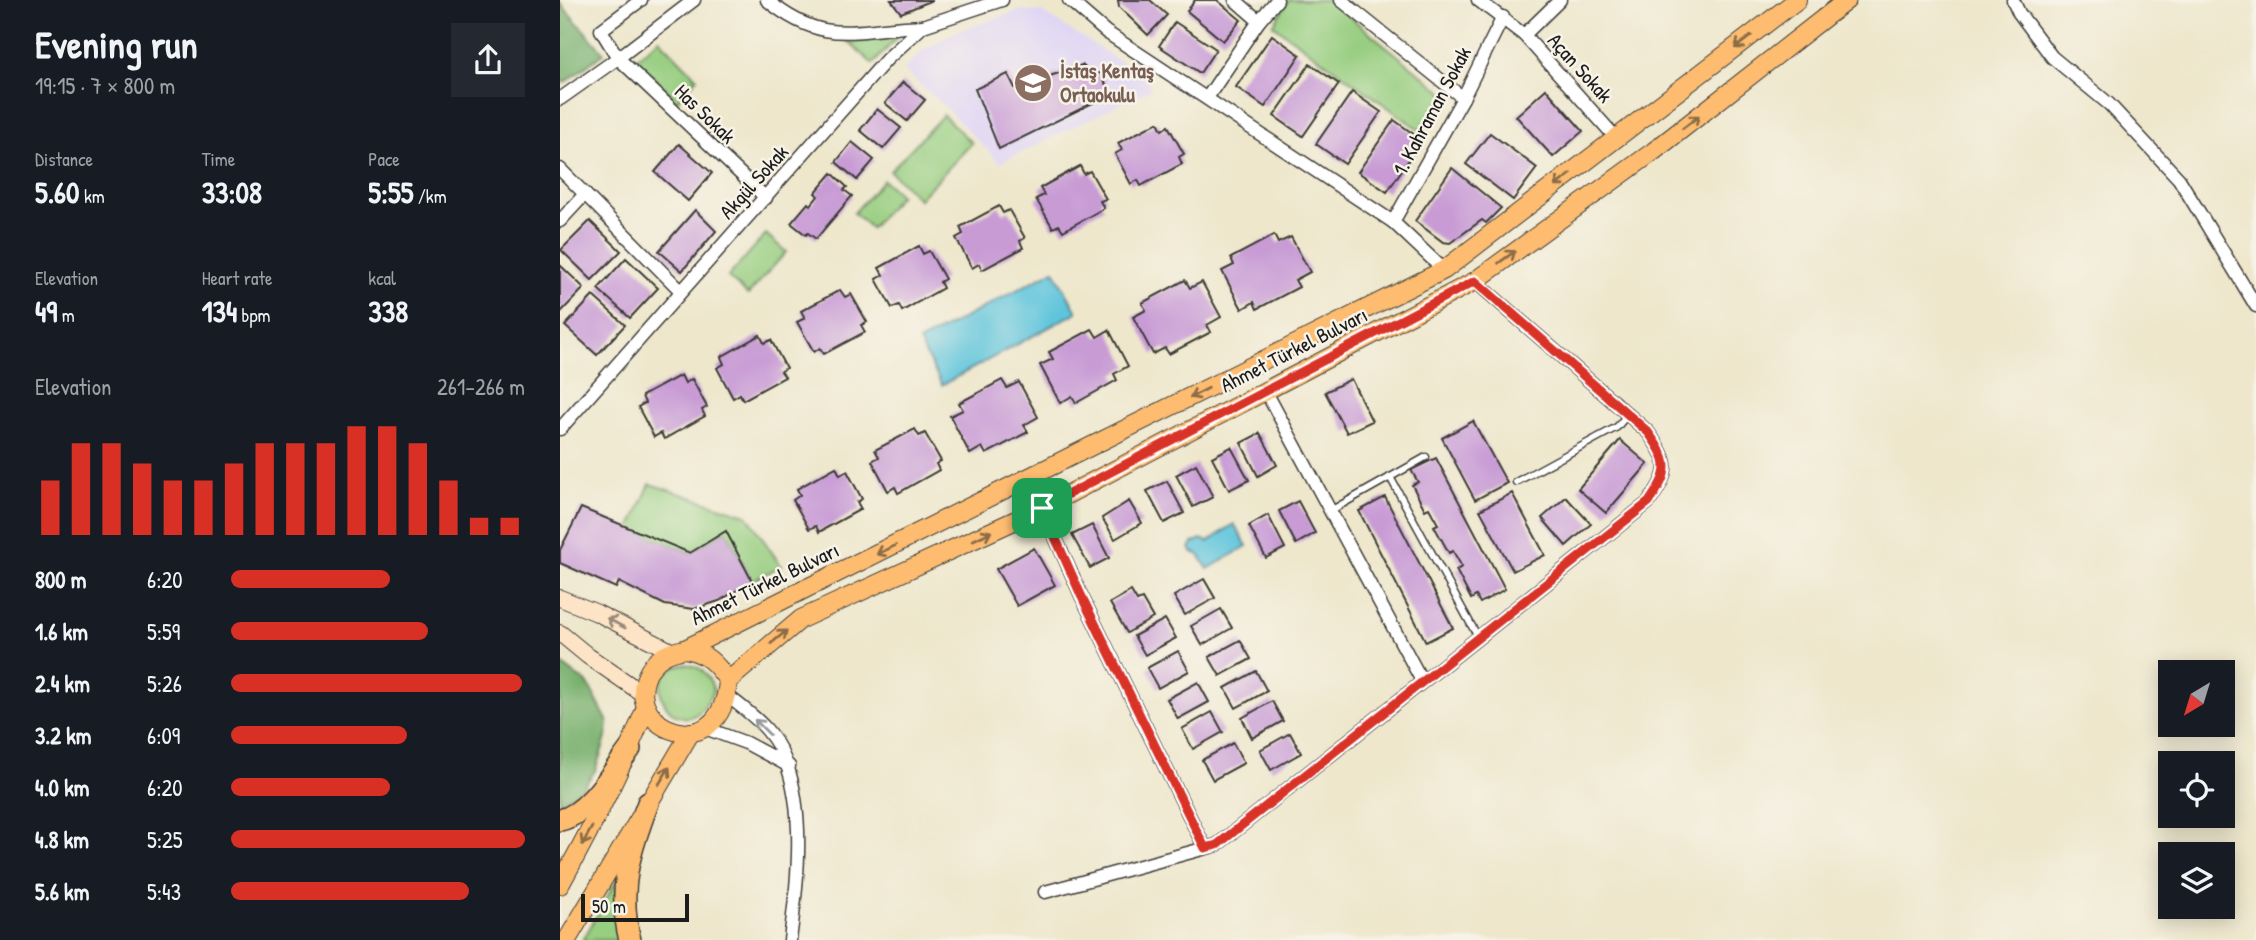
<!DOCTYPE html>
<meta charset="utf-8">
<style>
:root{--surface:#171b24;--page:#242831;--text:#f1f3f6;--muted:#9ea1a6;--accent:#d93025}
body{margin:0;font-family:"Patrick Hand",sans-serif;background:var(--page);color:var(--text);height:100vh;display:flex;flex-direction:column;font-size:26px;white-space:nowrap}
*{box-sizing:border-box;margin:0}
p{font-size:23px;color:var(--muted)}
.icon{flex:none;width:38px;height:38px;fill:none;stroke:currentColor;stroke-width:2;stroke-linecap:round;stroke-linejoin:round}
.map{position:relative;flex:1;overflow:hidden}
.panel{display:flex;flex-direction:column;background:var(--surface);width:560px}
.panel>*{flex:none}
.needle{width:46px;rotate:218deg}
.tools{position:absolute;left:1598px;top:660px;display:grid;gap:14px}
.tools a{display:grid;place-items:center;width:77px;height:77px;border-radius:0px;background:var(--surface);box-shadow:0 4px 18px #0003;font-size:35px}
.scale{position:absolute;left:21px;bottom:18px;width:108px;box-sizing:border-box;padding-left:7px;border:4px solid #1c1c1c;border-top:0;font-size:19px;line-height:24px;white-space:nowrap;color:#1c1c1c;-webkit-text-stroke:5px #f7f3e8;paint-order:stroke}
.pin{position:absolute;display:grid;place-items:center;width:60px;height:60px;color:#fff;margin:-30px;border-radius:14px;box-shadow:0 4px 10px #0006}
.round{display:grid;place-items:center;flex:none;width:74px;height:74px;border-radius:0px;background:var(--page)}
.head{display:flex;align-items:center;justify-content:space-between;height:119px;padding:0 35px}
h1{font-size:38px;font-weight:800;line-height:52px}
.figures{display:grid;grid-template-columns:repeat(3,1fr);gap:10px;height:119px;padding:7px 35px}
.figures div{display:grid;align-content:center}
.figures b{font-size:30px;font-weight:800}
.figures small{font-size:19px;font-weight:400}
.figures p{font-size:19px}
.chart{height:196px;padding:14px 35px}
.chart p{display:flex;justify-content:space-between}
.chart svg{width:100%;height:126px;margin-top:7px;stroke:var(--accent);stroke-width:6}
ul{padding:0 35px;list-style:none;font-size:23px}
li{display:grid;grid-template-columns:112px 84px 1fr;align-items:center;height:52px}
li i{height:18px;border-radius:9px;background:var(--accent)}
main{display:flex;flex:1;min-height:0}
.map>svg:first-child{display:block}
</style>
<main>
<section class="panel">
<div class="head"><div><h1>Evening run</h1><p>19:15 · 7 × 800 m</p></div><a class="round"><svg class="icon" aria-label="share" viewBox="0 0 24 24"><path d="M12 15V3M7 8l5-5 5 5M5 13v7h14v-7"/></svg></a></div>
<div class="figures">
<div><p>Distance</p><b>5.60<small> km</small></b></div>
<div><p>Time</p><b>33:08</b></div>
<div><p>Pace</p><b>5:55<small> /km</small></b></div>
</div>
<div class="figures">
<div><p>Elevation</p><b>49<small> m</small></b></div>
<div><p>Heart rate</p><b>134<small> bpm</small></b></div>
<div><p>kcal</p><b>338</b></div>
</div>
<div class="chart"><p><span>Elevation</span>261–266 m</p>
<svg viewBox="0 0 160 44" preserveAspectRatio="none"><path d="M5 44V25M15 44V12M25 44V12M35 44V19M45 44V25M55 44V25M65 44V19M75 44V12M85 44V12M95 44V12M105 44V6M115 44V6M125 44V12M135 44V25M145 44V38M155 44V38"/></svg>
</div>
<ul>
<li><b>800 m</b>6:20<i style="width:54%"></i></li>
<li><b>1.6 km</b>5:59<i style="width:67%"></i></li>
<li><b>2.4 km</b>5:26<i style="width:99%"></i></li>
<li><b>3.2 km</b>6:09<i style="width:60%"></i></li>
<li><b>4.0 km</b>6:20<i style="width:54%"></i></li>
<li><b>4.8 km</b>5:25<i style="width:100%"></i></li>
<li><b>5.6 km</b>5:43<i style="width:81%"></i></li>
</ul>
</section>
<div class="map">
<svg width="1696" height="940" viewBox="0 0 1696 940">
<rect width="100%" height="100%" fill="#f7f3e8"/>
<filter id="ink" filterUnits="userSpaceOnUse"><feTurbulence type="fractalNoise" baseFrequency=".0143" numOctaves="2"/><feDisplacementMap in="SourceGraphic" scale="14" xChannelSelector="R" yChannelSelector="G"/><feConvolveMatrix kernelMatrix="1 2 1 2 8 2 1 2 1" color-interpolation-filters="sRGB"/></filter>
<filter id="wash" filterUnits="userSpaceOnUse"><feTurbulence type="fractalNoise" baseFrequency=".00686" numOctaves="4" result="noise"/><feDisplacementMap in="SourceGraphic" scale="28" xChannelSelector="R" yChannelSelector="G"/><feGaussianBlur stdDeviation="1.57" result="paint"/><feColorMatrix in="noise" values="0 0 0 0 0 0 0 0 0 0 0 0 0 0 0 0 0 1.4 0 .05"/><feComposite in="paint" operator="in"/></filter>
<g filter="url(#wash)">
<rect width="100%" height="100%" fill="#eee7cc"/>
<path fill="#dfd5f5" d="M461,10L482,12L585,77L591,89L440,163L384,106L344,70L363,50L398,31Z"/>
<g fill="#97ce80" stroke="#5a754e" stroke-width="2">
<path d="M729,0H769L889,97L864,133L713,25Z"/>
<path d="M332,34H340L313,64L287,41L302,42Z"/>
<path d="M99,39L137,78L117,101L76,59Z"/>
<path d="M383,115L412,143L359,199L330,171Z"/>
<path d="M323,180L340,195L311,228L294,213Z"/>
<path d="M206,234L226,252L188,295L168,277Z"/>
<path d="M90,484L187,515L221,566L192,581L166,531L130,553L70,529Z"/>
<path d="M124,664C141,665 149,675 154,691C149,697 144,710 137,714C109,732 78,674 124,664Z"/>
<path d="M56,881L60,940H23Z"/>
</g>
<g fill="#79b16e" stroke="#4a6645" stroke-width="2">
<path d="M0,3L44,53L4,83L0,78Z"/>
<path d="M0,663L28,684L48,722L46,738L35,771L21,790L0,802Z"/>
</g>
<g fill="#5fc5dc" stroke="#3e707c" stroke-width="2">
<path d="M494,270L517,312L382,385L359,342Z"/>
<path d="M674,524L687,546L648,569L639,555L632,552L630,548L633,543L641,539L648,542Z"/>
</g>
<g id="blocks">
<g fill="#c89bd5">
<path d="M331,0H373L341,13Z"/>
<path d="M558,0H590L607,15L588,35L559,7Z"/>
<path d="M635,0H657L681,20L663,41L627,11Z"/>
<path d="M615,22L656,49L640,73L599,46Z"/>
<path d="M712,35L740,55L705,107L676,87Z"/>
<path d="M750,64L779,84L743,136L714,116Z"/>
<path d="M522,65L533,74L542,73L549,95L439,149L415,89L448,74L455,88Z"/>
<path d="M343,82L365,100L347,121L325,103Z"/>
<path d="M986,89L1023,131L993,157L956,116Z"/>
<path d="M792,92L821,112L785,164L756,144Z"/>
<path d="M317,109L341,128L323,149L300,130Z"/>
<path d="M834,120L862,140L827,192L798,172Z"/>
<path d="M598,122L602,130L608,126L624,154L619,157L622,164L581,186L578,180L571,184L555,154L562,150L558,143Z"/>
<path d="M930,133L977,168L953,200L906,164Z"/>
<path d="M292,142L314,160L297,180L276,162Z"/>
<path d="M119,144L152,173L128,201L95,172Z"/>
<path d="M520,166L524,174L530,171L546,199L540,201L544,208L503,231L499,225L493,228L476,199L484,195L480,188Z"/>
<path d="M892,168L941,208L926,223L922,220L890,243L883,242L855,221Z"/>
<path d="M272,173L287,187L284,190L292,196L256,239L248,233L246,235L231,223L248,203L251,205L258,196L255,193Z"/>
<path d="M439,206L443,213L449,210L465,238L460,241L463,248L422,270L419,264L412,268L396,238L403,234L400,227Z"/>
<path d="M135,210L156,231L122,271L99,251Z"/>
<path d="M30,221L61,251L32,280L1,250Z"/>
<path d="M714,235L718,243L731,237L750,272L735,280L739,287L697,309L694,302L682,309L662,271L674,265L671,258Z"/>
<path d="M359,246L363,254L369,251L385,279L380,282L383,288L342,311L339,305L332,308L316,279L323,275L319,268Z"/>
<path d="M66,258L98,288L70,318L38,289Z"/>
<path d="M0,265L24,288L0,313Z"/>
<path d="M625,280L630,288L642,282L661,317L647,325L651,332L609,354L605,348L593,354L573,317L586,310L582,303Z"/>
<path d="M280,290L285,297L291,294L307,322L301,325L305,332L264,354L260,348L254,352L237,322L245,318L241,311Z"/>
<path d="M33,296L65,325L37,355L5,326Z"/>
<path d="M532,329L537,337L549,330L568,366L554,374L557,380L516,403L512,396L500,403L480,365L493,359L489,352Z"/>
<path d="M200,335L204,343L211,340L226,368L221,371L225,377L183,400L180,394L173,398L157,368L164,364L161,357Z"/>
<path d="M121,375L125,383L132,379L147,407L142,410L145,416L104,439L101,433L94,437L78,407L85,403L82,396Z"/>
<path d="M791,379L812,421L787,433L765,392Z"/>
<path d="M442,380L447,388L459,382L478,417L464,425L468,432L426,454L422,447L410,454L390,416L403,410L399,403Z"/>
<path d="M913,421L947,483L915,500L882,438Z"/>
<path d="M355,429L359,436L365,433L381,461L376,464L379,470L338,493L335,487L328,491L312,461L319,457L315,450Z"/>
<path d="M700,433L717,465L698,476L681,443Z"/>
<path d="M1060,440L1088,464L1046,513L1018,489Z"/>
<path d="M671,447L689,480L669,490L652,457Z"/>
<path d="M876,458L945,589L920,603L916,596L911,599L896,570L902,567L893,551L889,553L874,526L878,524L869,508L865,510L852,485L858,482L851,470Z"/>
<path d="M636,464L653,497L633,507L616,475Z"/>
<path d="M276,467L280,475L287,471L302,499L297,502L301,509L259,532L256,526L249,529L233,500L240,495L237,489Z"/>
<path d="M607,481L624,513L604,523L587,491Z"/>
<path d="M952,493L985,555L953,571L920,510Z"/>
<path d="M825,497L893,628L866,642L799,511Z"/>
<path d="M1006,497L1031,524L1006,546L982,518Z"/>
<path d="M569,501L582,523L555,539L542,518Z"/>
<path d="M738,501L755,533L736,544L719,511Z"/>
<path d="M21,508L130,553L166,531L192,581L159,601L134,609L105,605L59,582L56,588L0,563V550Z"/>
<path d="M708,515L725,548L706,558L689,526Z"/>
<path d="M532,525L549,558L530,568L512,535Z"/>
<path d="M474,548L495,585L457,606L436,569Z"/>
<path d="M644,579L655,598L625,615L614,596Z"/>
<path d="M571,591L577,601L582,599L593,618L567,633L550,603Z"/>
<path d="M661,609L672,628L642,645L631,626Z"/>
<path d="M605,619L616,638L585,655L574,636Z"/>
<path d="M680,640L691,659L660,676L649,657Z"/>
<path d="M618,651L629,671L598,688L587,668Z"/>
<path d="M696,671L707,691L676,708L665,688Z"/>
<path d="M638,682L649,702L618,719L607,699Z"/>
<path d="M712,701L723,721L692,738L682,718Z"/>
<path d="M652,712L663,732L633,749L622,729Z"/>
<path d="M730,733L741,753L711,770L700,750Z"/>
<path d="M673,743L684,763L653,780L642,760Z"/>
</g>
</g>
</g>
<g filter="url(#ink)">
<use href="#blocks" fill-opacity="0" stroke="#3c3a36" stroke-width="2"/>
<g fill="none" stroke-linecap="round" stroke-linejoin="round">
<defs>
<g id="lane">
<path d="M830,477L914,630"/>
<path d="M956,482L1057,427L1067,415"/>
<path d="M770,511L866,457"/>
</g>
<g id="street">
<path d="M81,0L41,30L58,58L206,198"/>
<path d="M207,0C265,48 296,28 363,26"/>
<path d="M509,0L546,32L833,222L884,270"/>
<path d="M675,0L699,21"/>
<path d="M781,0L903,98"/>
<path d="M918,0L964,35L1057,139"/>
<path d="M1453,0L1459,13L1492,57L1549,104L1619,179L1696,306"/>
<path d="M964,35L1000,0"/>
<path d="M647,98L699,21L717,0"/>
<path d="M0,99L58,58L134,0"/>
<path d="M0,169L121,291"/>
<path d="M0,221L25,194"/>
<path d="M833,222L903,98L943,17"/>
<path d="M705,390L862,681"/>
<path d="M0,429L327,59L363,26L442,0"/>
<path d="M482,508L521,595L645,848"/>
<path d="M167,695C180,706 196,717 207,730C251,781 238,878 230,940"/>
<path d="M145,728L186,743L229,766"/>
<path d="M485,892L657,845L1089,502C1111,470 1110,463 1088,432L915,281"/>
</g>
<g id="secondary">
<path d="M0,598L37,613L111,651"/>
<path d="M0,633L28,656L83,694"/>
</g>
<g id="primary">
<path d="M125,649L884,270L1237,0"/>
<path d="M125,649C146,653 156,663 168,681C161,769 63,729 87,675C94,659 107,652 125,649Z"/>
<path d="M168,681L241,619L482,508L915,281L1094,151L1287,0"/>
<path d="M0,885C32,827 62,769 86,707"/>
<path d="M7,940L131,732"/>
</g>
<g id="highway">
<path d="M0,820C29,814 53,771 70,749"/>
<path d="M70,940C57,889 70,850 88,803"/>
</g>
</defs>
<use href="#lane" stroke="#3c3a36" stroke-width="9"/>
<use href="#street" stroke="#3c3a36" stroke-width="15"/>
<use href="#secondary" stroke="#3c3a36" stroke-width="18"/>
<use href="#primary" stroke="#3c3a36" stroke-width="20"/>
<use href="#highway" stroke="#3c3a36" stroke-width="24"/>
<use href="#lane" stroke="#fff" stroke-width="6"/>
<use href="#street" stroke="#fff" stroke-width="12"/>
<use href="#secondary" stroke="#fee4c6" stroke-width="16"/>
<use href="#primary" stroke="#fdbc70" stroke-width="18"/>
<use href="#highway" stroke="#fdbc70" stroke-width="21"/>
</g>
<defs><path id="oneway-shaft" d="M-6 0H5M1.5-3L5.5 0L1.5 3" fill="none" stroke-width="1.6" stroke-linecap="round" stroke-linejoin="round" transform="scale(1.75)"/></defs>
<g stroke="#8c6c46">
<use href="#oneway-shaft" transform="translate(1183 42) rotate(142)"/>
<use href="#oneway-shaft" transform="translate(1131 122) rotate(-38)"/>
<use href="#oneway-shaft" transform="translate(1003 180) rotate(143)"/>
<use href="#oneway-shaft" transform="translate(947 257) rotate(-36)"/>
<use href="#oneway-shaft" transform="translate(639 393) rotate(153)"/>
<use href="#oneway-shaft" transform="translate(422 536) rotate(-25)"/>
<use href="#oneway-shaft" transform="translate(326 550) rotate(154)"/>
<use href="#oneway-shaft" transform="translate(219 637) rotate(-39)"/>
<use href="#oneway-shaft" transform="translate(104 776) rotate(-58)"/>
<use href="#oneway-shaft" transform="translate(27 836) rotate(119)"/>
</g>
<use stroke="#988a7a" href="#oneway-shaft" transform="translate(56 623) rotate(-152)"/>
<use stroke="#999" href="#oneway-shaft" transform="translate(202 727) rotate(-135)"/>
</g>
<g fill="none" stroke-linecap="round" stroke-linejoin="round" filter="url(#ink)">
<defs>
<path id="route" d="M915,281L1088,432C1110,463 1111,470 1089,502L657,845L645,848L521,595L482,508Z"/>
</defs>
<use href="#route" stroke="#fff" stroke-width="14"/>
<use href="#route" stroke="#d93025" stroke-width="9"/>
</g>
<defs>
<symbol id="school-disc" viewBox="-11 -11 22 22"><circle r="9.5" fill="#8d6e63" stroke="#f7f3e8"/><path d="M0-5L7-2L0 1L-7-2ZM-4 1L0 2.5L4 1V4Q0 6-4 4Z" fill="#fff"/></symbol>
</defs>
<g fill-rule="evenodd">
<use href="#school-disc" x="451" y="61" width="44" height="44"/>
</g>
<g text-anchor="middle" stroke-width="5" stroke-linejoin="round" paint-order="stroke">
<g font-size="21" fill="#1c1c1c" stroke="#f7f3e8">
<text transform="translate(1020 68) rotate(48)" y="7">Açan Sokak</text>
<text transform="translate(872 111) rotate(-62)" y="7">1. Kahraman Sokak</text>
<text transform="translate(145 114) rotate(44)" y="7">Has Sokak</text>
<text transform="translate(194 182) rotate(-48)" y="7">Akgül Sokak</text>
<text transform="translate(734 350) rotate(-27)" y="7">Ahmet Türkel Bulvarı</text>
<text transform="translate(205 584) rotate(-26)" y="7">Ahmet Türkel Bulvarı</text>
</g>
<g font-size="21" font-weight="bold" fill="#785e54" stroke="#f7f3e8" text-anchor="start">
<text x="500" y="78">İstaş Kentaş<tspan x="500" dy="24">Ortaokulu</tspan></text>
</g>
</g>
</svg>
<div class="tools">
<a><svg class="needle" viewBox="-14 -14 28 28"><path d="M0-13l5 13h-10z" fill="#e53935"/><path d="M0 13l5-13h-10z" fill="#9ea1a6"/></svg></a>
<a><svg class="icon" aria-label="locate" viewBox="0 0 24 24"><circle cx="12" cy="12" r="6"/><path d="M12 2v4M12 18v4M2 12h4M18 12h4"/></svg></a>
<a><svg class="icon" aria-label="layers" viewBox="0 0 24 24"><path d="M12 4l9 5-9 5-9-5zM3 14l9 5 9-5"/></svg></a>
</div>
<div class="scale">50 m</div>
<div class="pin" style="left:482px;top:508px;background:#1e9e55"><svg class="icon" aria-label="arrive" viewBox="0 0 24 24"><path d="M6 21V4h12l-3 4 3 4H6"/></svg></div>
</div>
</main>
